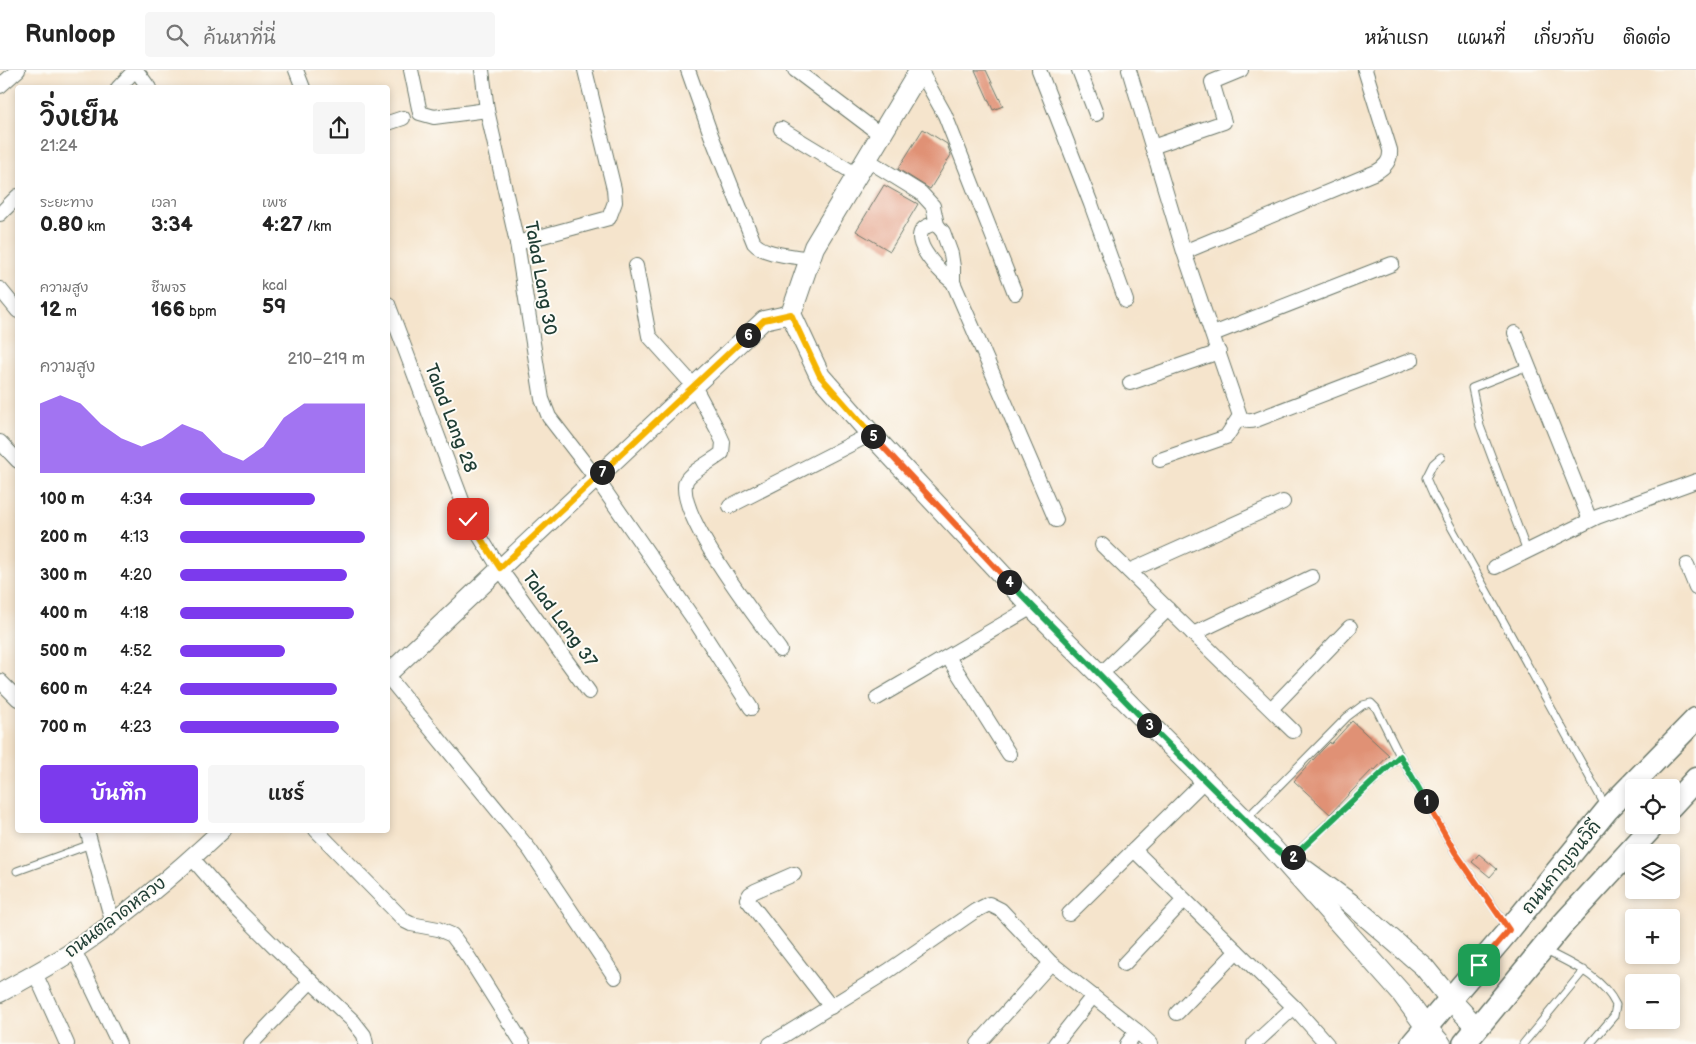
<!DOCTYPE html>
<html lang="th">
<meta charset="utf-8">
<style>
:root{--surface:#fff;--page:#f6f6f6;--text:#222;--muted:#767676;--line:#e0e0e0;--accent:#7c3aed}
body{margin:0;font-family:"Balsamiq Sans","Playpen Sans Thai",sans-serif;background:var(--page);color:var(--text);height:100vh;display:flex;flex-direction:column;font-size:19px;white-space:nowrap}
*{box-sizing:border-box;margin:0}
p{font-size:16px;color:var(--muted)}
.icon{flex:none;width:28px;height:28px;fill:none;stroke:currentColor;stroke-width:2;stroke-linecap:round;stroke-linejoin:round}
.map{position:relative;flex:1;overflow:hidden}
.details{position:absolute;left:15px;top:15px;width:375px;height:748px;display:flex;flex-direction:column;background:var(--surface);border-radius:5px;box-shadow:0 2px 8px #0003}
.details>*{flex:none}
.fabs{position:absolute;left:1625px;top:709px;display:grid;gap:10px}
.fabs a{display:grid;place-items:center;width:55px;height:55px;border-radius:5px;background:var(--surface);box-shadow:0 2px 8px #0003;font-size:25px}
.pin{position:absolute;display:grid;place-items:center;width:42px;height:42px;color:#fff;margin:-21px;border-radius:10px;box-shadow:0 2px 8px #0006}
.km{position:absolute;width:25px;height:25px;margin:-12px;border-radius:50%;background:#222;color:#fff;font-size:14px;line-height:25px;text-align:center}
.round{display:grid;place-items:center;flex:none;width:52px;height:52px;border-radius:5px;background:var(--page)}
.summary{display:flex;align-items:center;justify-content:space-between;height:85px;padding:0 25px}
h1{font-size:28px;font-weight:600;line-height:38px}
.metrics{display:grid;grid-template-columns:repeat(3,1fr);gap:8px;height:85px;padding:5px 25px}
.metrics div{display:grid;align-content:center}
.metrics b{font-size:21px;font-weight:600}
.metrics small{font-size:14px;font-weight:400}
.metrics p{font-size:14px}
.chart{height:140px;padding:10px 25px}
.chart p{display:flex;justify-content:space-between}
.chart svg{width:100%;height:90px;margin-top:5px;fill:var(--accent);opacity:.7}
.action{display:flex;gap:10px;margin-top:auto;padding:10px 25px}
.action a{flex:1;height:58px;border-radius:5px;background:var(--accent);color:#fff;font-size:20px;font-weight:600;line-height:58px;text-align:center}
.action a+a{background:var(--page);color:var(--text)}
ul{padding:0 25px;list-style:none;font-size:16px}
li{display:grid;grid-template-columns:80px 60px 1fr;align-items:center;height:38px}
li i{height:12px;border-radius:6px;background:var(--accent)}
header{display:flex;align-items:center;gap:30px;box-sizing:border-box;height:70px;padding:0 25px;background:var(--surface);border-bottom:1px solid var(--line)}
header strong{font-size:24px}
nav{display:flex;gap:28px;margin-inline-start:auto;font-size:18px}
.search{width:350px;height:45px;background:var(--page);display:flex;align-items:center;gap:12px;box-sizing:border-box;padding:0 18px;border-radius:5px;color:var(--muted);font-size:19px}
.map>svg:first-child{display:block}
</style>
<header>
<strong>Runloop</strong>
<div class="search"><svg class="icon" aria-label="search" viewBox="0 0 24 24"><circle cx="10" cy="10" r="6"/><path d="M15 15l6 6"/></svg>ค้นหาที่นี่</div>
<nav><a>หน้าแรก</a><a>แผนที่</a><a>เกี่ยวกับ</a><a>ติดต่อ</a></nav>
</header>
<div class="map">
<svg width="1696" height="974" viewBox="0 0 1696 974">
<rect width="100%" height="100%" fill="#fdfcf7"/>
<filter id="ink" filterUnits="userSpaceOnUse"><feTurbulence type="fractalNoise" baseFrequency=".02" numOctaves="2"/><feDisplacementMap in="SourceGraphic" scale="10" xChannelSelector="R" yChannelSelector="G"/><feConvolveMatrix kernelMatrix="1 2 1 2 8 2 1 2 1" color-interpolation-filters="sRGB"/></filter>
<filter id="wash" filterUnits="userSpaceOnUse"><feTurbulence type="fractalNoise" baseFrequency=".0096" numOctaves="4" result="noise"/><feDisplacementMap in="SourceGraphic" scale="20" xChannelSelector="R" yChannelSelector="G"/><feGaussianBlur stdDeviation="1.12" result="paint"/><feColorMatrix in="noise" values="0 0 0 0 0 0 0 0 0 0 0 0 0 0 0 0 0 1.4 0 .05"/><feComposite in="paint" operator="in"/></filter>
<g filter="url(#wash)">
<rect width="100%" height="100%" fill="#f5e4cc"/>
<g id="blocks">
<g fill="#e09175">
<path d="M975,0H986L1003,36L993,40Z"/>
<path d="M923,59L947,74L951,85L930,119L898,99Z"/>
<path d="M884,115L918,134L890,181L856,161Z"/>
<path d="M1352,651L1389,685L1375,700L1373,699L1330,744L1294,711L1322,680L1330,672L1331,674Z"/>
<path d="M1479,784L1497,799L1490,807L1472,792Z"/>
</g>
</g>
</g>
<g filter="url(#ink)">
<use href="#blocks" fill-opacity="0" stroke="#6a7769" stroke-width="1"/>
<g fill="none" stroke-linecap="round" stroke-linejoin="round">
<defs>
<g id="service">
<path d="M1441,387L1433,394L1426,408L1433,424L1606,737"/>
<path d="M1527,481L1480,356L1472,318L1528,296"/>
<path d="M1247,748L1347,647L1363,635L1371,633L1376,638L1400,686L1455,782L1508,858"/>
<path d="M1290,789L1400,686"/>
<path d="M17,801L91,774"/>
<path d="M1544,880C1571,894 1602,906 1616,935L1614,946L1590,974"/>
<path d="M1523,974L1584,900"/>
</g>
<g id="minor">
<path d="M136,0L149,18"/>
<path d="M296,0L303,18"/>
<path d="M411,0L420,43L434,47L487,40"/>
<path d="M482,0L487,40L517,173L542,329L549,347L596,408L697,554L751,638"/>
<path d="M688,0L711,65L754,173C764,185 794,186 810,189"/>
<path d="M795,0L881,65"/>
<path d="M920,0L945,45L1015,223"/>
<path d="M1039,0L1091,134L1126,231"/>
<path d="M1079,0L1096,44"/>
<path d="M1129,0L1184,182L1240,346C1244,352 1249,352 1256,350L1412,290"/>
<path d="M0,16L18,0"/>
<path d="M118,18L135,0"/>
<path d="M388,53L403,48"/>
<path d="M781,59L857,105"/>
<path d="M1152,77L1224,52L1212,12L1241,0"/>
<path d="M866,89L921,123L933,136L937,155L943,162L951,184L953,197V212L1056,450"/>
<path d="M0,144L18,126"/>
<path d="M937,155L934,154C899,161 939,202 953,212"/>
<path d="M517,173L609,148L615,132L614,119L585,0"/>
<path d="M1184,182L1376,102C1385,97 1391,91 1390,80L1365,0"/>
<path d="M636,196L649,266L694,316L717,359L723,372L722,383C714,390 689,403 686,411C674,443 760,552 780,580"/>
<path d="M0,219L18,241"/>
<path d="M388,234L469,449L500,499L589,622"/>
<path d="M1515,263L1590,450"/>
<path d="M1213,264L1392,194"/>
<path d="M1130,313L1219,282"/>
<path d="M0,372L18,391"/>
<path d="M1160,390L1226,367L1240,346"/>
<path d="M730,436L871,364"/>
<path d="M1102,475L1293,661"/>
<path d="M1687,495L1696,517"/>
<path d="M1495,497L1597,447L1696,411"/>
<path d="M1129,501L1283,432"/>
<path d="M1193,564L1312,507"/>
<path d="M948,587L1009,684"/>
<path d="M1100,605L1168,539"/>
<path d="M388,607L530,780L615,907"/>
<path d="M0,611L18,629"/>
<path d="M877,628L1032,537"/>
<path d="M1271,639L1350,557"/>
<path d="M87,760L113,854"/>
<path d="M316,760L405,851L411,854L438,859L452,865L469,888L523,974"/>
<path d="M1134,780L1294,937L1327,974"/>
<path d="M192,788L230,832L277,879L353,951L364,965L366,974"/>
<path d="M794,804L755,821L750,824L747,829L831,937"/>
<path d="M1069,844L1205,710"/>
<path d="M74,880L119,974"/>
<path d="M1124,894L1184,830"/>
<path d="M35,903L67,974"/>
<path d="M1177,943L1237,881"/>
<path d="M251,974L311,911"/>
<path d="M770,974L888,901L975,841L989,834L1001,840L1051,893L1137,961L1151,974"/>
<path d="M978,974L1051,893"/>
<path d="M1055,974L1093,926"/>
<path d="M1127,974L1137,961"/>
<path d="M1254,974L1294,937"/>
</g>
<g id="tertiary">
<path d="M388,604L764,250L791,244"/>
<path d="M0,923C25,909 52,895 76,879C128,844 176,803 222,760"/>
</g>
<g id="secondary">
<path d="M920,0L814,177L791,244L820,306L871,364L1032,537L1268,773L1402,924L1426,957L1441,974"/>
<path d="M1298,795L1350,833L1424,897L1450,929L1477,958"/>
</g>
<g id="primary">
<path d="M1671,736L1696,709"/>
<path d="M1412,974L1509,860L1607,740L1696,649"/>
<path d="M1464,974L1562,855L1654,755"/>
</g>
</defs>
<use href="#service" stroke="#6a7769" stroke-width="9"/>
<use href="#minor" stroke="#6a7769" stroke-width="16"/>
<use href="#tertiary" stroke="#6a7769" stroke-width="20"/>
<use href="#secondary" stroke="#6a7769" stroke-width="22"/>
<use href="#primary" stroke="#6a7769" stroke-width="25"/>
<use href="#service" stroke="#fff" stroke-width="7"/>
<use href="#minor" stroke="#fff" stroke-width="14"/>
<use href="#tertiary" stroke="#fff" stroke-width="18"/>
<use href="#secondary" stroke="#fff" stroke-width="20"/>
<use href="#primary" stroke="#fff" stroke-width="22"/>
</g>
</g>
<g fill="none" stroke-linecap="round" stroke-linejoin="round" filter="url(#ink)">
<defs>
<path id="split-1" d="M1426,731L1455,782L1509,860L1479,895"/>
<path id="split-2" d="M1293,787L1400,686L1426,731"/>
<path id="split-3" d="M1149,655L1268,773L1290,790L1293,787"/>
<path id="split-4" d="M1009,512L1149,655"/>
<path id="split-5" d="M873,366L1009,512"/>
<path id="split-6" d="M748,265L764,250L791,244L820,306L873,366"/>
<path id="split-7" d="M602,402L748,265"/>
<path id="split-8" d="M468,449L500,498L602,402"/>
</defs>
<use href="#split-1" stroke="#fff" stroke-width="10"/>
<use href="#split-2" stroke="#fff" stroke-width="10"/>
<use href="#split-3" stroke="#fff" stroke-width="10"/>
<use href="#split-4" stroke="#fff" stroke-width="10"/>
<use href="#split-5" stroke="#fff" stroke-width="10"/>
<use href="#split-6" stroke="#fff" stroke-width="10"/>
<use href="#split-7" stroke="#fff" stroke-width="10"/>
<use href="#split-8" stroke="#fff" stroke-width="10"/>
<use href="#split-1" stroke="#f0652b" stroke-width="6"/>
<use href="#split-2" stroke="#22a559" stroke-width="6"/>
<use href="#split-3" stroke="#22a559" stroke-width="6"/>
<use href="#split-4" stroke="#22a559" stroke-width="6"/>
<use href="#split-5" stroke="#f0652b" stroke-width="6"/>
<use href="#split-6" stroke="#f5b400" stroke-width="6"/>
<use href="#split-7" stroke="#f5b400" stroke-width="6"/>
<use href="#split-8" stroke="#f5b400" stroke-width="6"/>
</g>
<g text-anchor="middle" stroke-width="4" stroke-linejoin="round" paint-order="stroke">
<g font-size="18" fill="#1f3d34" stroke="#fdfcf7">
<text transform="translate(541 208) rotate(80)" y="6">Talad Lang 30</text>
<text transform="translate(451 348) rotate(69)" y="6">Talad Lang 28</text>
<text transform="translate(560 549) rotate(54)" y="6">Talad Lang 37</text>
<text transform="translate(1561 797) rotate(-51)" y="6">ถนนกาญจนวิถี</text>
<text transform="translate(115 847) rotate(-37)" y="6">ถนนตลาดหลวง</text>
</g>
</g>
</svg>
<div class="fabs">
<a><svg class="icon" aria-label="locate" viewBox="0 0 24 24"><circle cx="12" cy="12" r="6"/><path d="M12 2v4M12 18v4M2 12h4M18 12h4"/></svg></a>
<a><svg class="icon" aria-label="layers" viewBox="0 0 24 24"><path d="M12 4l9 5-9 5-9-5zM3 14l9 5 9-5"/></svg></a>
<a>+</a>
<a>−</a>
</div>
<div class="pin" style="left:1479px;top:895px;background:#1e9e55"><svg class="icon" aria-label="arrive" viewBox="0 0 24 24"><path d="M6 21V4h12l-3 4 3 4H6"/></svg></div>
<div class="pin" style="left:468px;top:449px;background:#d93025"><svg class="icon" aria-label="check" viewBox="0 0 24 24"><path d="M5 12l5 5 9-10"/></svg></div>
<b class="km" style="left:1426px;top:731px">1</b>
<b class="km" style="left:1293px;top:787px">2</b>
<b class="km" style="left:1149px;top:655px">3</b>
<b class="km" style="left:1009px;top:512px">4</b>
<b class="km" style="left:873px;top:366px">5</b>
<b class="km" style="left:748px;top:265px">6</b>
<b class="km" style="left:602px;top:402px">7</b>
<section class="details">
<div class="summary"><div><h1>วิ่งเย็น</h1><p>21:24</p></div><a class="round"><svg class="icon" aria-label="share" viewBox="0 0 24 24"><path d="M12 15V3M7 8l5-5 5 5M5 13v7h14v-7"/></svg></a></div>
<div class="metrics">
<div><p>ระยะทาง</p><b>0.80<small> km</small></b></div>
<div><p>เวลา</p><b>3:34</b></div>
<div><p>เพซ</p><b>4:27<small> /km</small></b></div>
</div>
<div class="metrics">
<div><p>ความสูง</p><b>12<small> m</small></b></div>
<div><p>ชีพจร</p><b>166<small> bpm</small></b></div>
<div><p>kcal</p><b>59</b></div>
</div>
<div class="chart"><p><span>ความสูง</span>210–219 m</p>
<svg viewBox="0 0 160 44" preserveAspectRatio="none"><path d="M0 44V10L10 6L20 10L30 20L40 27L50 31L60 27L70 20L80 24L90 34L100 38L110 31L120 17L130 10L140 10L150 10L160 10V44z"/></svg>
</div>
<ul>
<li><b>100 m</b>4:34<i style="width:73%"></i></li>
<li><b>200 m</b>4:13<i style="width:100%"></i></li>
<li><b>300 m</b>4:20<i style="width:90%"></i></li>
<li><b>400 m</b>4:18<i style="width:94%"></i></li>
<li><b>500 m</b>4:52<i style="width:57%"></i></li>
<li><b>600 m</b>4:24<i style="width:85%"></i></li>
<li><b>700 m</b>4:23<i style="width:86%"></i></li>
</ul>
<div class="action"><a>บันทึก</a><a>แชร์</a></div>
</section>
</div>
